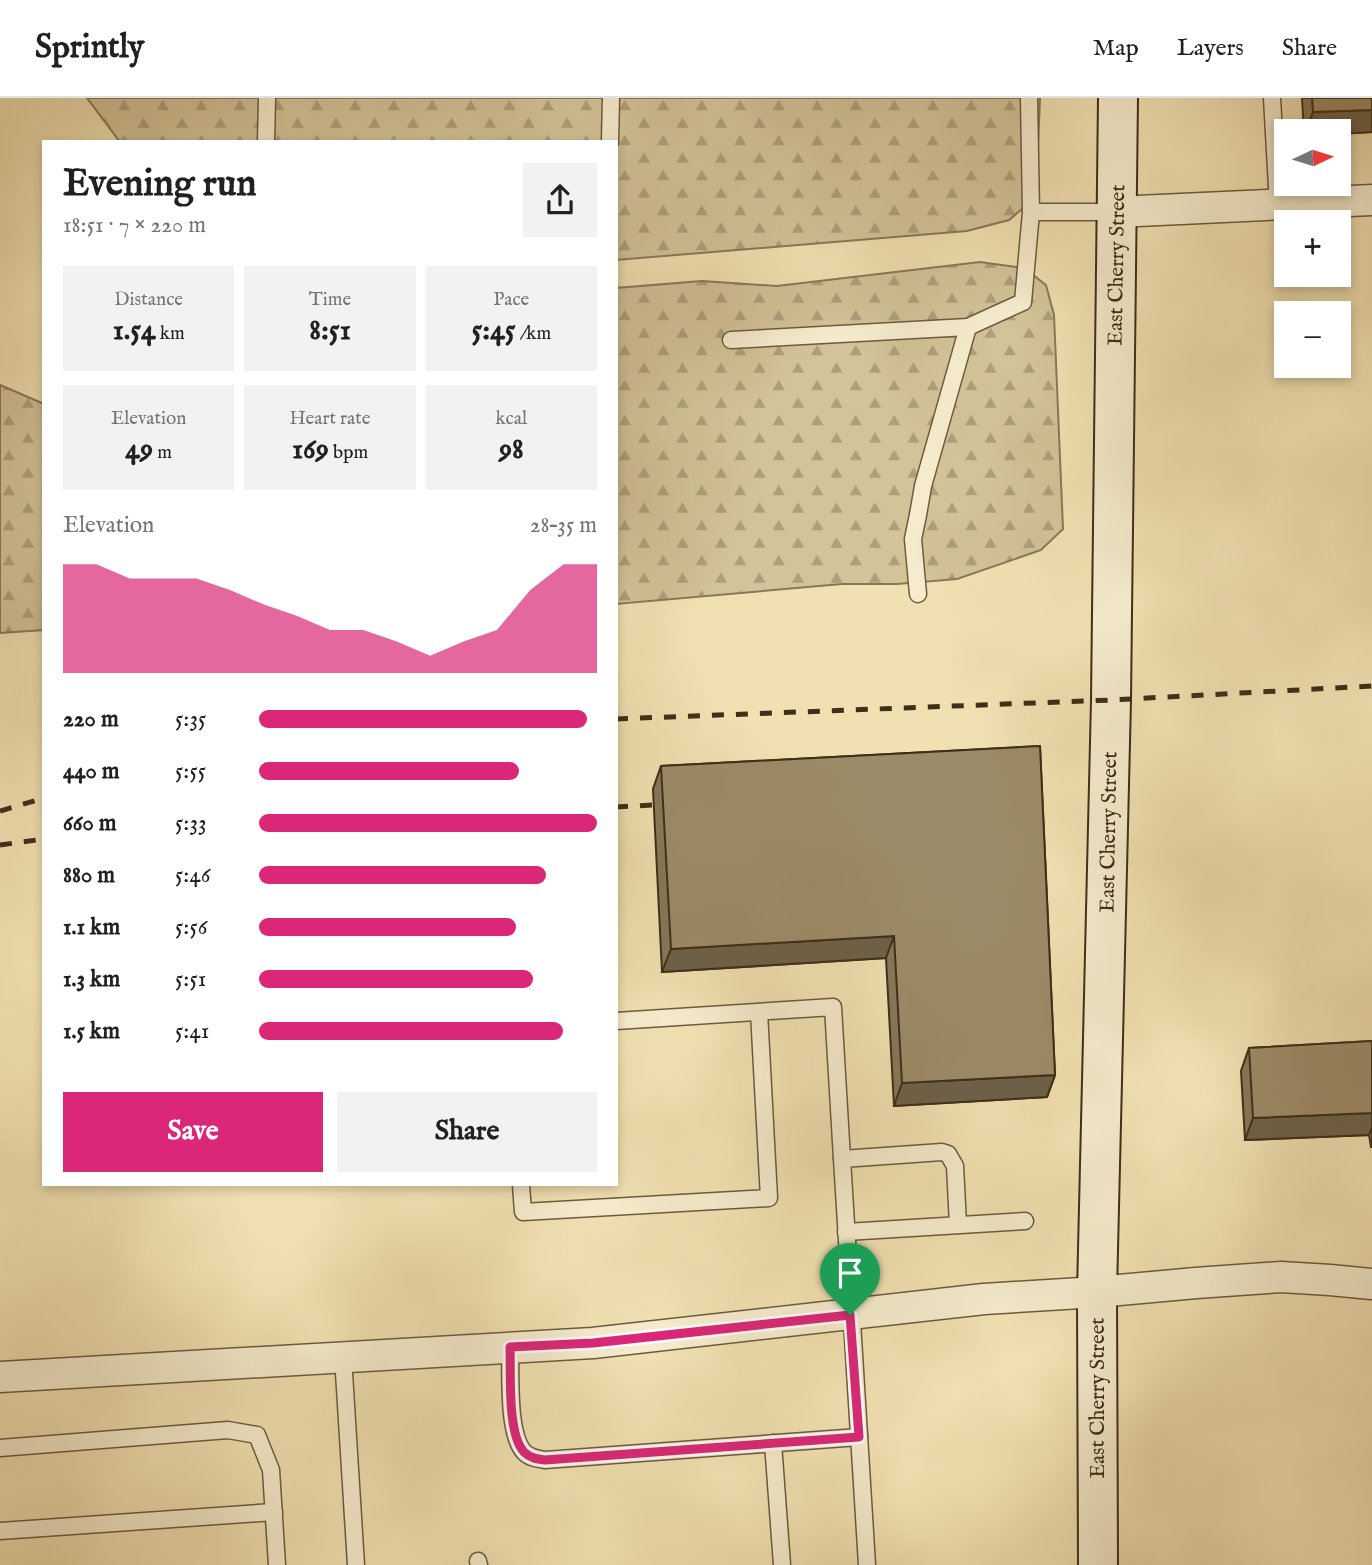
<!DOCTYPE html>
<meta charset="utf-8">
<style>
:root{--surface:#fff;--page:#f2f2f2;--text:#202124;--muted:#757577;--line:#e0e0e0;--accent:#db2777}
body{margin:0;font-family:"IM FELL English",serif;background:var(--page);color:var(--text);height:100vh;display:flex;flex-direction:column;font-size:26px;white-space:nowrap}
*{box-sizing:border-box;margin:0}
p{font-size:23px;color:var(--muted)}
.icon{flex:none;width:38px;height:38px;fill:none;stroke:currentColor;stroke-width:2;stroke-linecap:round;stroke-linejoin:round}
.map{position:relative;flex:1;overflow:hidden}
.sheet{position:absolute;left:42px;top:42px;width:576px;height:1046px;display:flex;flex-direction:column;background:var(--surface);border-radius:0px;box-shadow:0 4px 10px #0003}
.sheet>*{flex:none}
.needle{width:46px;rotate:86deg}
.buttons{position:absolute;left:1274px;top:21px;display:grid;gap:14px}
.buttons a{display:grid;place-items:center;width:77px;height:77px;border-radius:0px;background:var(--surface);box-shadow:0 4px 10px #0003;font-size:35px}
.pin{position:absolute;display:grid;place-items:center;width:60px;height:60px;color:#fff;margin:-72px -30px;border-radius:50% 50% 50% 0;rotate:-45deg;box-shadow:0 0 7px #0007}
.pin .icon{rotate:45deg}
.round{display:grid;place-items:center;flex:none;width:74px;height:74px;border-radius:0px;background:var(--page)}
.headline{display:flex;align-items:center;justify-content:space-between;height:119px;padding:0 21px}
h1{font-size:38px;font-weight:700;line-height:52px}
.metrics{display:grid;grid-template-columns:repeat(3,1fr);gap:10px;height:119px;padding:7px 21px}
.metrics div{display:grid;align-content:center;border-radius:0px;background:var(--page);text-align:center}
.metrics b{font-size:30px;font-weight:700}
.metrics small{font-size:19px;font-weight:400}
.metrics p{font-size:19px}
.chart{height:196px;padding:14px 21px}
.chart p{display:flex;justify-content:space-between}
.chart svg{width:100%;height:126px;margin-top:7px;fill:var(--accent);opacity:.7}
.primary-button{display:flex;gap:14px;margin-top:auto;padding:14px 21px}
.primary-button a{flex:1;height:80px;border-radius:0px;background:var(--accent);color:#fff;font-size:28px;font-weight:700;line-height:80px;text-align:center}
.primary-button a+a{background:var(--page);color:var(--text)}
ul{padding:0 21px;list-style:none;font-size:23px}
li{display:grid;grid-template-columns:112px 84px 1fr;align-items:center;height:52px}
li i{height:18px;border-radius:9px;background:var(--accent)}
header{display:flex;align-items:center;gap:42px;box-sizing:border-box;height:98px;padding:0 35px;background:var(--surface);border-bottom:2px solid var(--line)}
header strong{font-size:33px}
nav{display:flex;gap:38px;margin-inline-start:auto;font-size:24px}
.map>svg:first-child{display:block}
</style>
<header>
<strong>Sprintly</strong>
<nav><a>Map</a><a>Layers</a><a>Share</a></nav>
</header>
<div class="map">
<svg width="1372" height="1467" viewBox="0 0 1372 1467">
<defs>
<pattern id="forest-firs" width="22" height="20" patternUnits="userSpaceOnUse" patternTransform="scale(1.75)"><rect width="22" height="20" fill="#d3c398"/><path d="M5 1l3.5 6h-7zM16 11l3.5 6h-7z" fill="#ad9f7b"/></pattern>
</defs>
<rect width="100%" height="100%" fill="#f1e1b2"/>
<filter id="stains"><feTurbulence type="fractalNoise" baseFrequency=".00286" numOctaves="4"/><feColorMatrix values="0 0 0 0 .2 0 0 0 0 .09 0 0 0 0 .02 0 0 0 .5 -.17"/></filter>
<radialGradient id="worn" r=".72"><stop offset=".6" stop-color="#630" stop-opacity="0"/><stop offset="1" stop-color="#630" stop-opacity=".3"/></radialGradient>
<g fill="url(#forest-firs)" stroke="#897858" stroke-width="2">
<path d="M87,0H1040L1036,99L1009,122L967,133L616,162V44H120Z"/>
<path d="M980,164L1024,170L1046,187L1054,217L1063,431L1041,452L957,481L897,486H842L616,506V190L702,183L777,188Z"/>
<path d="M0,287L44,306V532L0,535Z"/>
</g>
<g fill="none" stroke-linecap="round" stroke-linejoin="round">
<defs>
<g id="lane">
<path d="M1029,0L1031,114H1116"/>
<path d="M1272,0L1278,106"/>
<path d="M266,44L267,0"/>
<path d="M610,44L611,0"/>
<path d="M731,242L968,229L1023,204L1031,114"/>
<path d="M918,496L913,441L918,417L923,388L968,229"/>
<path d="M616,923L833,909L842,1061"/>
<path d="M521,1087L523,1114L769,1100L759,914"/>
<path d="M846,1134L1025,1123"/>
<path d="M510,1249C511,1275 507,1335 524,1354C530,1360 538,1361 545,1362L859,1339"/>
<path d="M343,1259L356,1467"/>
<path d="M773,1345L782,1467"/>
<path d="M0,1350L228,1332L257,1337L271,1372L277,1467"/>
<path d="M0,1433L274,1414"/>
<path d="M478,1463L479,1467"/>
<path d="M867,1467L842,1061L942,1054L948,1056L955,1068L958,1127"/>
</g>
<g id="street">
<path d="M1116,114L1372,102"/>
<path d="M0,1279L593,1245L984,1201L1097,1194L1196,1185L1281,1179L1330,1182L1372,1186"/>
</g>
<path id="secondary" d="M1098,1467L1097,1194L1111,602L1118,0"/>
</defs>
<use href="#lane" stroke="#6c5b3e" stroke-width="19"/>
<use href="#street" stroke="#6c5b3e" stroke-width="33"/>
<use href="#secondary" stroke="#3f2e18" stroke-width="42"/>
<use href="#lane" stroke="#f6eccd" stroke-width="16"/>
<use href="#street" stroke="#f6eccd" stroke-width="30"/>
<use href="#secondary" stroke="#f6eccd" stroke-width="38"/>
<g stroke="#3f2e18" stroke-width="5" stroke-dasharray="12 12" stroke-linecap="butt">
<path d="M616,621L1111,602L1372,588"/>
<path d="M616,709L654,707"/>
<path d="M0,713L44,700"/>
<path d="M0,747L44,741"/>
</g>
</g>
<g fill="#867859" stroke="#3f2e18" stroke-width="2">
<path d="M1302,0H1372V34L1339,36V33H1304Z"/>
<path d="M1040,648L1055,977L1047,999L894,1008L886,860L662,874L653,691L661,668Z"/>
<path d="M1372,943V1049H1371L1369,1037L1245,1042L1241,973L1249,950Z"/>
</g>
<g fill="#6d6149" stroke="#3f2e18" stroke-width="2">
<path d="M1372,12V34L1339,36V33H1306L1313,14Z"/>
<path d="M894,838L886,860L662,874L671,851Z"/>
<path d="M1055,977L1047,999L894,1008L902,985Z"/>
<path d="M1372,1015V1029L1369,1037L1245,1042L1253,1020Z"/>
</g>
<g fill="#9c8b68" stroke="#3f2e18" stroke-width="2">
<path d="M1312,0H1372V12L1313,14Z"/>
<path d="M1040,648L1055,977L902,985L894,838L671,851L661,668Z"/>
<path d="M1372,943V1015L1253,1020L1249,950Z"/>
</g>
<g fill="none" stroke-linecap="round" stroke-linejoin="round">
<defs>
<path id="route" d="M850,1217L859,1339L545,1362C537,1361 530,1360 524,1354C507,1336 511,1275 510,1249L593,1245Z"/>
</defs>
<use href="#route" stroke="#fff" stroke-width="14"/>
<use href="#route" stroke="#db2777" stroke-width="9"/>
</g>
<g text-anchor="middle" stroke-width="5" stroke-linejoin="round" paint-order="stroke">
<g font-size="21" fill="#3f2e18" stroke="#f6eccd">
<text transform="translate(1116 167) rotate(-89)" y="7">East Cherry Street</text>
<text transform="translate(1108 734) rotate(-89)" y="7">East Cherry Street</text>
<text transform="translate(1097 1300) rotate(-90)" y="7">East Cherry Street</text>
</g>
</g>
<rect width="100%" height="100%" filter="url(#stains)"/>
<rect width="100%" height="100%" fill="url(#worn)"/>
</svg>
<div class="buttons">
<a><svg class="needle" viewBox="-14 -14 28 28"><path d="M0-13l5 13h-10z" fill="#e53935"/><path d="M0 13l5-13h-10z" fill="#757577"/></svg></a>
<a>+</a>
<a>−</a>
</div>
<div class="pin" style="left:850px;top:1217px;background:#1e9e55"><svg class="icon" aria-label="arrive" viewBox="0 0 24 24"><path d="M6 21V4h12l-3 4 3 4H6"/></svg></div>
<section class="sheet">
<div class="headline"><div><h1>Evening run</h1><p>18:51 · 7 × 220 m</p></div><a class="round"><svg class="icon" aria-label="share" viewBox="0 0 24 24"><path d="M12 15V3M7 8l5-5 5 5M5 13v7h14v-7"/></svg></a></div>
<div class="metrics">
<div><p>Distance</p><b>1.54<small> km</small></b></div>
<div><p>Time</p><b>8:51</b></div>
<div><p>Pace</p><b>5:45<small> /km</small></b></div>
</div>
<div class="metrics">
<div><p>Elevation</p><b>49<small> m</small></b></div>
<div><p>Heart rate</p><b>169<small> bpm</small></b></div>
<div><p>kcal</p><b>98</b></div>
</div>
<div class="chart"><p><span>Elevation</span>28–35 m</p>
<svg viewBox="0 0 160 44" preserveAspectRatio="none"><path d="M0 44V6L10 6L20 11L30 11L40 11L50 15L60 20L70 24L80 29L90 29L100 33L110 38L120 33L130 29L140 15L150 6L160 6V44z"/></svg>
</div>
<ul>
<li><b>220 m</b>5:35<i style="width:97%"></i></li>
<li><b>440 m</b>5:55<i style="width:77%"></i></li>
<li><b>660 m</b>5:33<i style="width:100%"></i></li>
<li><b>880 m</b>5:46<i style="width:85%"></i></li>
<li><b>1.1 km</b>5:56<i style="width:76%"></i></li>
<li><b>1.3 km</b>5:51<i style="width:81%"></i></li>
<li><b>1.5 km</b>5:41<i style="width:90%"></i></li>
</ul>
<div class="primary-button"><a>Save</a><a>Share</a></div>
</section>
</div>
